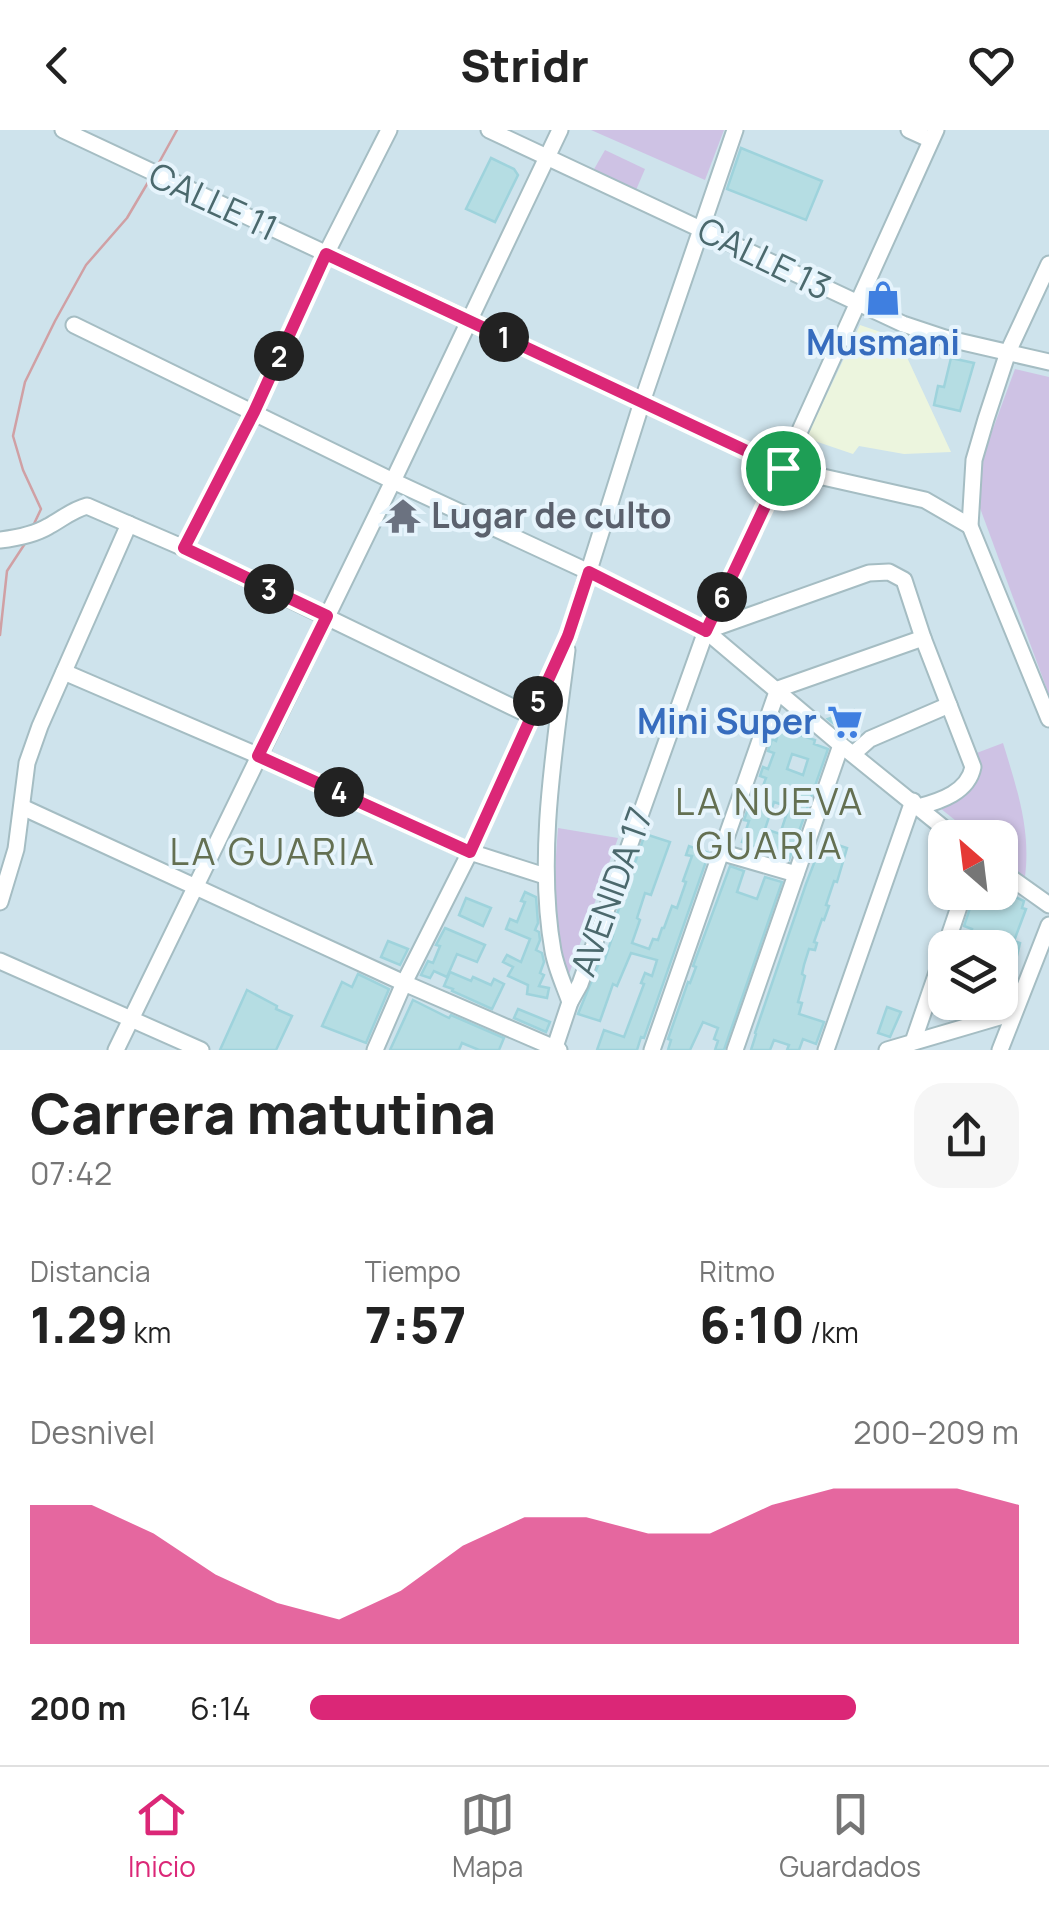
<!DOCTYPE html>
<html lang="es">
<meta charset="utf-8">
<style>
:root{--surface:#fff;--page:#f6f6f6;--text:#222;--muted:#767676;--line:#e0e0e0;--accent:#db2777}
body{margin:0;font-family:Manrope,sans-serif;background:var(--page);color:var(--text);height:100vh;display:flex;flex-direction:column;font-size:38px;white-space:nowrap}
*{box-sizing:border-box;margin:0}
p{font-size:32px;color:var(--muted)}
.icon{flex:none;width:55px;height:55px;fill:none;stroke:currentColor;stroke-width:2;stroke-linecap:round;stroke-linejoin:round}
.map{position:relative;height:920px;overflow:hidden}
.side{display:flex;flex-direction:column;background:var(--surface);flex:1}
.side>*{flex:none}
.needle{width:65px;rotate:332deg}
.buttons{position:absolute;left:928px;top:690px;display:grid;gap:20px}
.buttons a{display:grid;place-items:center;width:90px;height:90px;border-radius:20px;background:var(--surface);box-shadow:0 2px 8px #0004;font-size:50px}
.pin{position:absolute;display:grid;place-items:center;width:85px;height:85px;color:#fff;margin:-42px;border:5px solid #fff;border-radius:50%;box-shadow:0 2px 10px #0007}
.km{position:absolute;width:50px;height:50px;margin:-25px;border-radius:50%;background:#222;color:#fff;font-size:28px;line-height:50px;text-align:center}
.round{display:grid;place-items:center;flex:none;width:105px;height:105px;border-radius:30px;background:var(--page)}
.summary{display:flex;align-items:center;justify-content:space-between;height:170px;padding:0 30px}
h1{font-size:55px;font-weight:800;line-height:75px}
.stats{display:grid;grid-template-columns:repeat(3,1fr);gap:15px;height:170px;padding:10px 30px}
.stats div{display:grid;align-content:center}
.stats b{font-size:50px;font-weight:800}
.stats small{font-size:28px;font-weight:400}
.stats p{font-size:28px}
.chart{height:280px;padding:20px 30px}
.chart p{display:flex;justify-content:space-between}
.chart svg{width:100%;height:180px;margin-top:10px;fill:var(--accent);opacity:.7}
ul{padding:0 30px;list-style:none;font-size:32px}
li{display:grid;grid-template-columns:160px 120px 1fr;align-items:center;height:75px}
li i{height:25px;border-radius:12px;background:var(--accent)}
header{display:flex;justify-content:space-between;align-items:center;height:130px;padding:0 30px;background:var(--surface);font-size:45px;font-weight:800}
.tabs{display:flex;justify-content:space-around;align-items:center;height:140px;border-top:2px solid var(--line);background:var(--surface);font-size:28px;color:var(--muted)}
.tabs a{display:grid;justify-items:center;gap:5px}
.tabs .on{color:var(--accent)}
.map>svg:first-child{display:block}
</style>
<header><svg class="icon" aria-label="back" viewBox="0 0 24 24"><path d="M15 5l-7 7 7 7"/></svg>Stridr<svg class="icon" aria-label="heart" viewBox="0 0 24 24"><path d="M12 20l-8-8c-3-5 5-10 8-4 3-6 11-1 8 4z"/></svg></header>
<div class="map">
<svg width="1049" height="920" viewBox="0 0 1049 920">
<rect width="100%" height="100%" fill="#e1f0f9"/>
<path fill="#cee3ec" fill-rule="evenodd" d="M0,0H1049V920H0ZM945,708H1000V762H945ZM945,818H1000V872H945Z"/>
<path fill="#ecf5de" d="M860,195L898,208L951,322L904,324L859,316L853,324L806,308Z"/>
<g fill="#cec2e4">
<path d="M591,0H724L705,50Z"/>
<path d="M605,20L645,39L636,60L593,41Z"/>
<path d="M1015,239L1049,247V565L980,378L977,353L987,315Z"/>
<path d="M1003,613C1017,659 1031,699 1025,747L1000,727V708L976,707L935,674C968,666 980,661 974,624Z"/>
<path d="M558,698L618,708L568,847C551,798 554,749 558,698Z"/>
</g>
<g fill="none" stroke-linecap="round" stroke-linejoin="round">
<g stroke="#d0a0a4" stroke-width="2.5">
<path d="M156,38L177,0"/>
<path d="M33,396L41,379L23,340L13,306L25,252L55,191L86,135L127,88L150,49"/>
<path d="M0,505L7,441L26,412"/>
</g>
</g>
<g fill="#b5dde3" stroke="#9ed3dc" stroke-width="2.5" fill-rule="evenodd">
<path d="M741,18L822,51L806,90L727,59Z"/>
<path d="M491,28L514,39L518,45L495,92L466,79Z"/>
<path d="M951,228L974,233L960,281L934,275L938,256L944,257Z"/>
<path d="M854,580L859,595L843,601L828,589Z"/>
<path d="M783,589L792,592L791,595L802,599L800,605L815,610L814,614L828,619L789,730L767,724L768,721L742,712L749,691L744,690L752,667L758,669L766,648L760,646L763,637L768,639L774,623L768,621L772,609L776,611ZM792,624L808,629L803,645L787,639ZM774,672L789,677L780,704L765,699Z"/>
<path d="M645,704L670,712L651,765L645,763L637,788L640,790L632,813L649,819L653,809L658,810L662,798H664L672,776L677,778L686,752L683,751L692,726L686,725L689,716L709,723L644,908L641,907L637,920H597L604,900L624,907L644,854L641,853L645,843L652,846L657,830L631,823L617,856L613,854L600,891L578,884L601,828L605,829L613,805L610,804Z"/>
<path d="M823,710L847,718L837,752L834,751L826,775L829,776L824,790L822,789L814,812L817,813L815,820L809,819L804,835L802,844L805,846L798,872L802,873L799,884L824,892L816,914L803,909L799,920H787L789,915L774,910L770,920H751L756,904L755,903L806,754Z"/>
<path d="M730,736L744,741L737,762L757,769L765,747L782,752L724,920H715L718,911L714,909L718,898L703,892L690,920H668L671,910L668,909L688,852L690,853L696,837L693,836Z"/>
<path d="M1000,760L1024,771L1022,778L1026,779L1014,811L1020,813L1012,847L1000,843V818H966L972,799L964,796L974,766L978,767L980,762H1000Z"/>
<path d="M525,762L536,767L538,793L535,800L539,802L540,810L536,820L542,823L544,832L540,843L544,845L539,856L549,858L547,868L527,864L528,855L508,846L513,837L503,832L507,825L521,832L530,809L506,799L510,789L517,792L525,772L521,771Z"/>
<path d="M466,768L491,778L483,796L459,785Z"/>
<path d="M445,798L485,815L477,832L457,824L447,847L434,841L430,848L421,845L428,831L433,833L440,816L436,815Z"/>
<path d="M388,811L408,819L400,835L381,827Z"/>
<path d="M450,842L471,851L473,847L491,855L494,849L504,854L492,879L452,861L453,859L444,856Z"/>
<path d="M358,844L389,859L366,913L322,896L342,852L352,857Z"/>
<path d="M945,854V872H967L962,886L956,888L950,886L949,889L938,885L940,881L936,880Z"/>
<path d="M247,860L277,876L276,879L292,886L276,920H220Z"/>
<path d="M413,870L449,888L451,885L504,908L499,920H479L462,913L459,920H390Z"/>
<path d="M887,877L901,882L890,907L878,903Z"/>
<path d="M518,879L550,892L546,902L514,888Z"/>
</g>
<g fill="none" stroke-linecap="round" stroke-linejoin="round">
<defs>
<g id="minor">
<path d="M63,0L783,338L925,370L970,396"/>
<path d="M489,0L903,194L945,208L1049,232"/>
<path d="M909,0L931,10"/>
<path d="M1049,134L1008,222L986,289L974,330L970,396L1049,589"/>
<path d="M74,195L393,351L589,442L706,501L841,615L956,708"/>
<path d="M0,410C17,408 34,405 49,396C62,389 72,380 87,376L184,418L531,586"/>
<path d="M184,418L254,281L326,124L389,0"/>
<path d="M706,501L869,443L889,442L904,450L923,508L973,637C968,662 941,671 918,677"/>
<path d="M567,520C555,616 536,726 553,821C556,838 564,855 570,872"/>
<path d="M64,542L259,626L470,722L545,746"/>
<path d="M853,624L870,609L949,575"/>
<path d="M22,677L404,853L559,920"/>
<path d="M720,722L796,744"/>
<path d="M1000,740L1049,775"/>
<path d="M0,772L16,719L27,633L40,596L129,394"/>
<path d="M945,818L964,762"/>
<path d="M0,831L201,920"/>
<path d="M913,912L945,819"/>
<path d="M116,920L393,351L560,0"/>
<path d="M375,920L404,853L470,722L568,507L642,272L735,0"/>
<path d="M554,920L570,872L580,854L706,501L783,338L936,0"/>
<path d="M652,920L778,559L923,508"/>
<path d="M735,920L841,615"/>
<path d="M826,920L913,671"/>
<path d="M887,920L1013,883"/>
<path d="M1000,920L1049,795"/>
</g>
</defs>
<use href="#minor" stroke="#a5bdc3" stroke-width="19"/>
<use href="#minor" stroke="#fff" stroke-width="15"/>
</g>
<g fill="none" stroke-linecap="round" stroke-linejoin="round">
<defs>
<path id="route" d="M326,124L783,338L706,501L589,442L568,506L470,722L258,626L327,486L184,418L254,282Z"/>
</defs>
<use href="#route" stroke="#fff" stroke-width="20"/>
<use href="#route" stroke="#db2777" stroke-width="12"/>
</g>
<defs>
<symbol id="shop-bare" viewBox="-9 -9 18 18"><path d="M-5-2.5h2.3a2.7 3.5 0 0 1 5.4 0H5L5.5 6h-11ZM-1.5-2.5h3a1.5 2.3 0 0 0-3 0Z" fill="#3f7fe0" stroke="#e6f4fc" stroke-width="2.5" paint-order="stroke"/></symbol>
<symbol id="temple-bare" viewBox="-9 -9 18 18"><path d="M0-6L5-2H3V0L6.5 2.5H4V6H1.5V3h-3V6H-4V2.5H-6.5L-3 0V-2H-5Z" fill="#6b7280" stroke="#e6f4fc" stroke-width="2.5" paint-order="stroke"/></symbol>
<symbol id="supermarket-bare" viewBox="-9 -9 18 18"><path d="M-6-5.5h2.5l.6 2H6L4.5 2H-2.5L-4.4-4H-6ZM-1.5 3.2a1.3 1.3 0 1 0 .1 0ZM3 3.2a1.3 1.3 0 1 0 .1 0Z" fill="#3f7fe0" stroke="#e6f4fc" stroke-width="2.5" paint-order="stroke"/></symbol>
</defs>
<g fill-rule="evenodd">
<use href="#shop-bare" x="858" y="143" width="50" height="50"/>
<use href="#temple-bare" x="378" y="361" width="50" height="50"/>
<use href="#supermarket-bare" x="820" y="567" width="50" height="50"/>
</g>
<g text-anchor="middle" stroke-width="8" stroke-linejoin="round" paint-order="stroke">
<g font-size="35" fill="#4b696d" stroke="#e6f4fc">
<text transform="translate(213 72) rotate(25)" y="12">CALLE 11</text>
<text transform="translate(764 129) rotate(26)" y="12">CALLE 13</text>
<text transform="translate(612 762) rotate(-70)" y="12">AVENIDA 17</text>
</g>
<g font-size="35" font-weight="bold" fill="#366cbe" stroke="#e6f4fc">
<text x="883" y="225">Musmani</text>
<text x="817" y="604" text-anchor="end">Mini Super</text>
</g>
<g font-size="35" font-weight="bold" fill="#5b616d" stroke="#e6f4fc" text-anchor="start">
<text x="431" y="398">Lugar de culto</text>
</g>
<g font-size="38" letter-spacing="2.5" fill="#647052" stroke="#e6f4fc">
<text x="770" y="685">LA NUEVA<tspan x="770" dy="44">GUARIA</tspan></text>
<text x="273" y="735">LA GUARIA</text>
</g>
</g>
</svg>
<div class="buttons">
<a><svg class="needle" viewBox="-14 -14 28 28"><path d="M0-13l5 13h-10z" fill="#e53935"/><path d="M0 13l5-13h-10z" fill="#767676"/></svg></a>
<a><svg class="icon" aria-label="layers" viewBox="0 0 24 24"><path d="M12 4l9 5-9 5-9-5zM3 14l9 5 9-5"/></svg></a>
</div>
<div class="pin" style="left:783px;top:338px;background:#1e9e55"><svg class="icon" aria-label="arrive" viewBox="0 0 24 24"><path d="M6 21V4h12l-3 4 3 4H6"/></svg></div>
<b class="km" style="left:504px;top:207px">1</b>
<b class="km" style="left:279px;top:226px">2</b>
<b class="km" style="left:269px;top:459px">3</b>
<b class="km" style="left:339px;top:662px">4</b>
<b class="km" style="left:538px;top:571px">5</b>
<b class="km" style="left:722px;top:467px">6</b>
</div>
<section class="side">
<div class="summary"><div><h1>Carrera matutina</h1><p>07:42</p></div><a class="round"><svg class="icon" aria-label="share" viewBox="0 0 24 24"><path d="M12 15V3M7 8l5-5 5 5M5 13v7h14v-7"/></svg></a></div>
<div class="stats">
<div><p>Distancia</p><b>1.29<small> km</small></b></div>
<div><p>Tiempo</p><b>7:57</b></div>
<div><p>Ritmo</p><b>6:10<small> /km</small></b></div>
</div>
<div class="chart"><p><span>Desnivel</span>200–209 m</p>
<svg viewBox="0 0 160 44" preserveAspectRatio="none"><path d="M0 44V10L10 10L20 17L30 27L40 34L50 38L60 31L70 20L80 13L90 13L100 17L110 17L120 10L130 6L140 6L150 6L160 10V44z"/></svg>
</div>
<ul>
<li><b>200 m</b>6:14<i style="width:77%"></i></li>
</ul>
</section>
<nav class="tabs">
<a class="on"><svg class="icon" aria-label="home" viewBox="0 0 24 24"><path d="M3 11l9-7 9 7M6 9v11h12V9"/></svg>Inicio</a>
<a><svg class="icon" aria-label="map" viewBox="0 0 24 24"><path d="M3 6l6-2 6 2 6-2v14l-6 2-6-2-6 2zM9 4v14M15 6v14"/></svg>Mapa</a>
<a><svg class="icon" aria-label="saved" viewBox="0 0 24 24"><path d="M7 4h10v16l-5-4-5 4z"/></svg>Guardados</a>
</nav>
